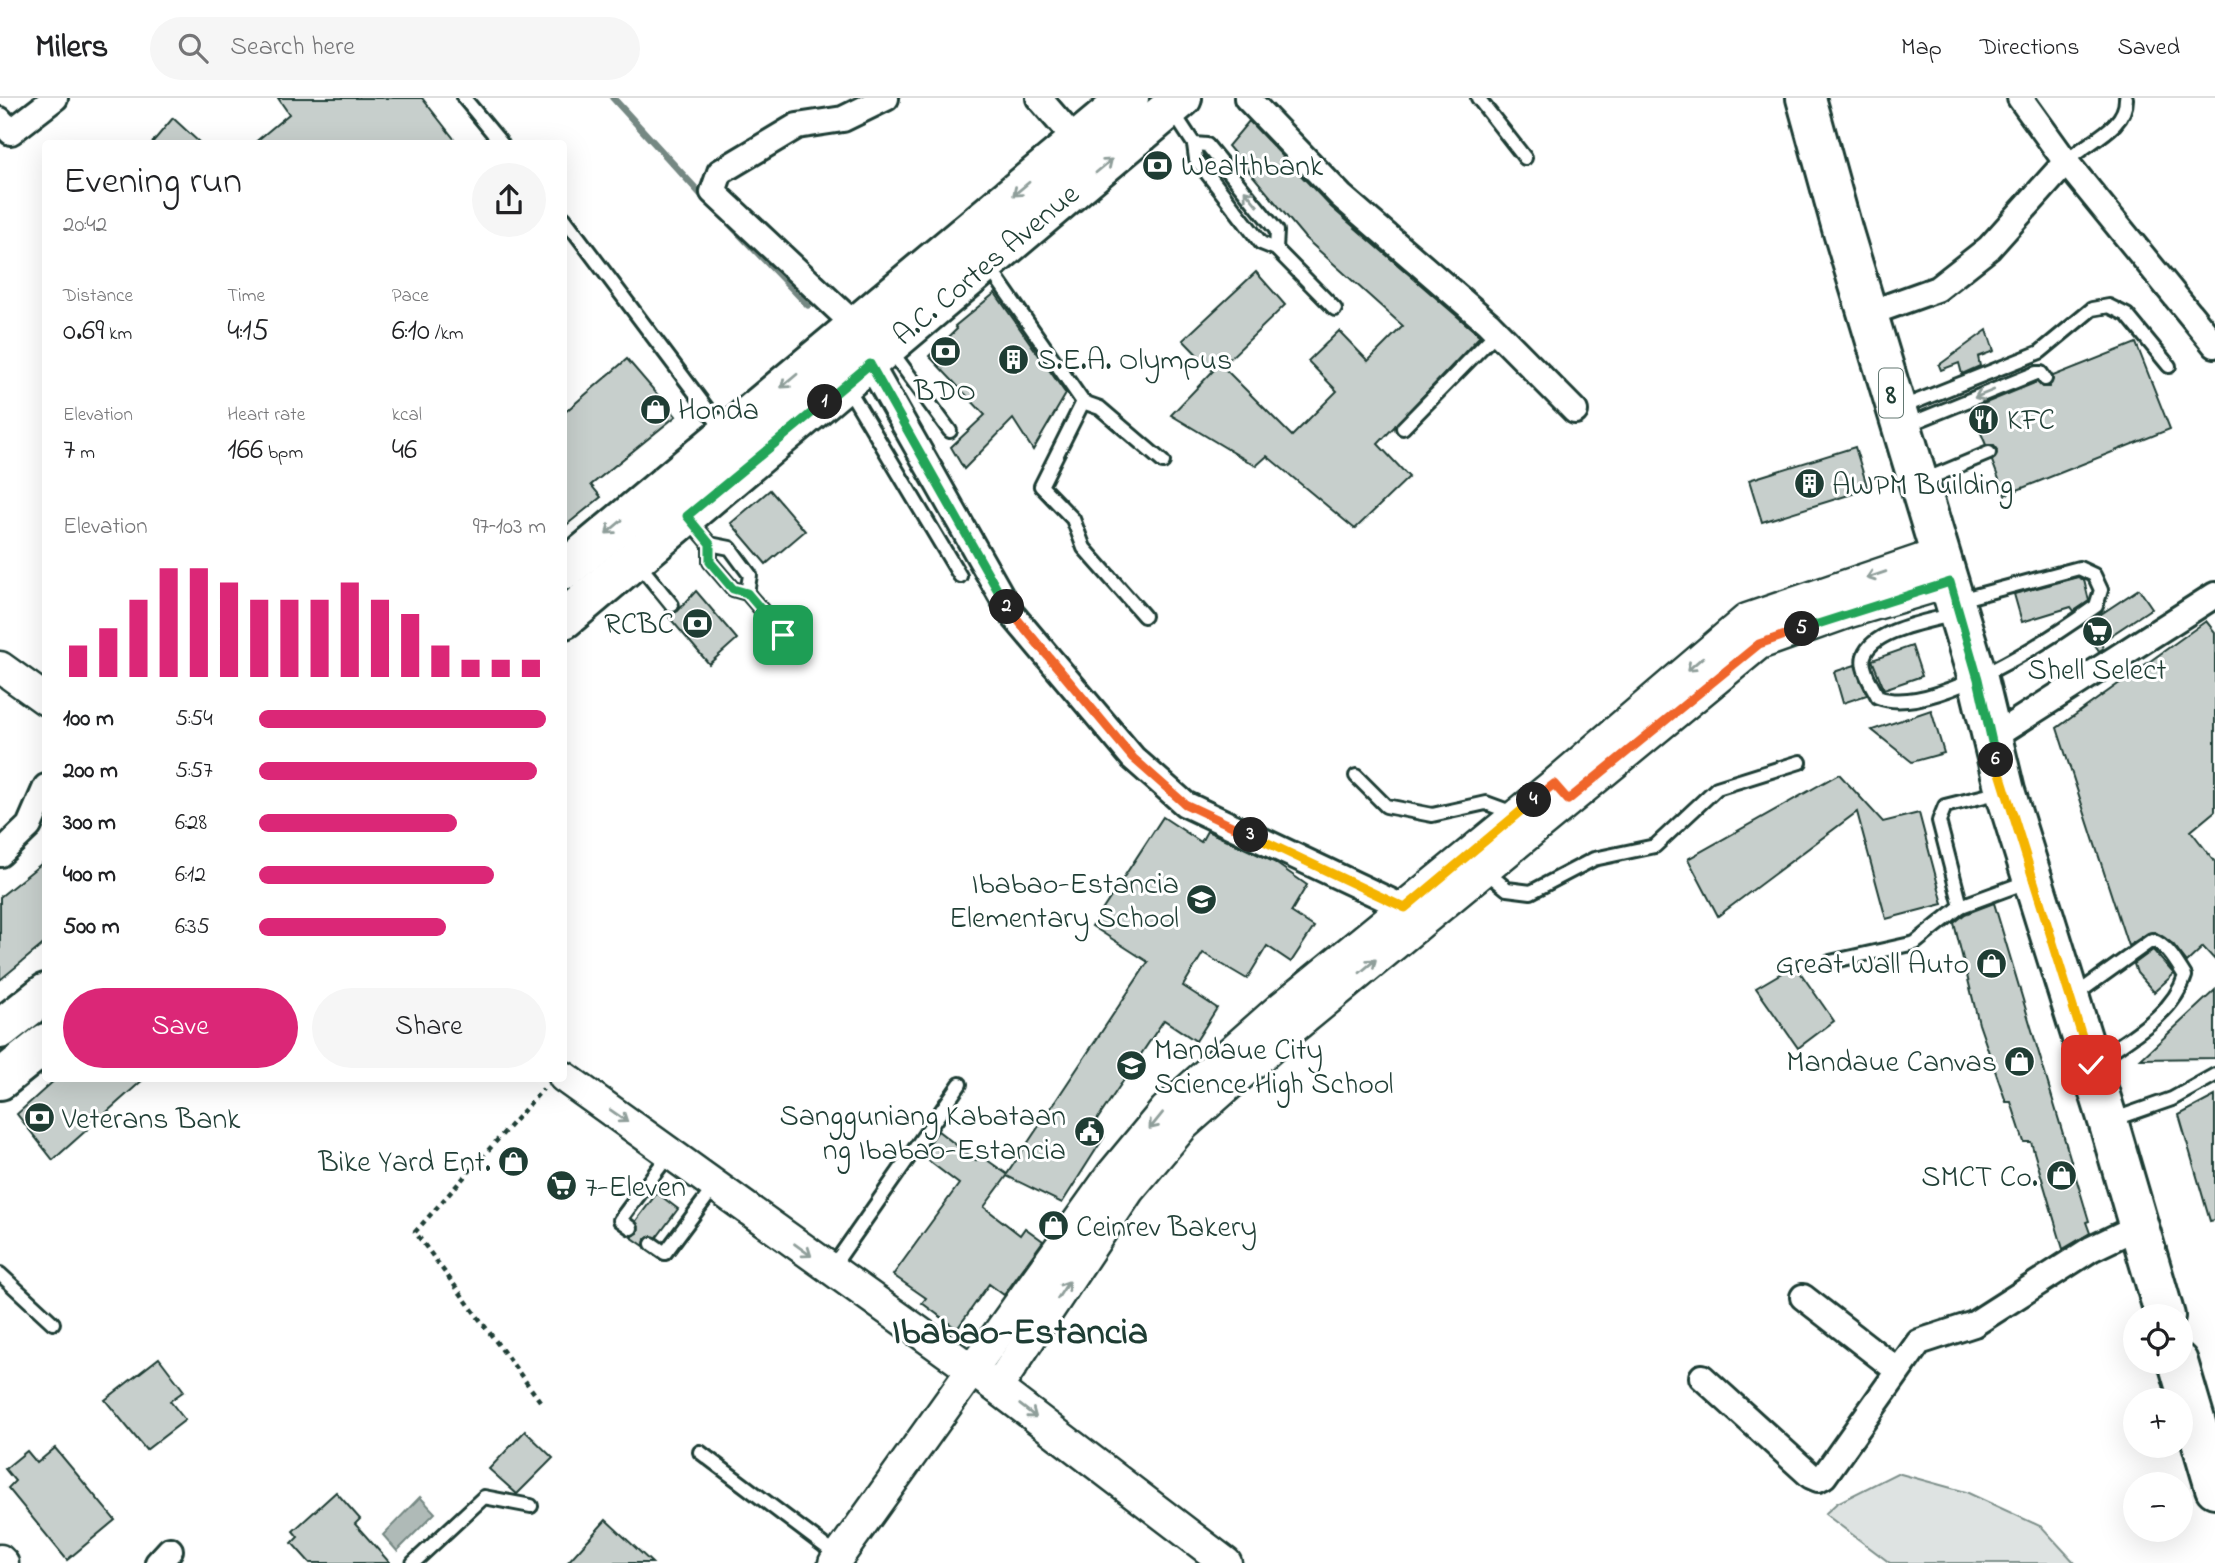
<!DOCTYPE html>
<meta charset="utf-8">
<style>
:root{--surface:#fff;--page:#f6f6f6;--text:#202124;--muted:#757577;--line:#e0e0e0;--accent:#db2777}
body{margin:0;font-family:"Indie Flower",sans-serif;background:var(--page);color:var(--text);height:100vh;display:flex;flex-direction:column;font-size:26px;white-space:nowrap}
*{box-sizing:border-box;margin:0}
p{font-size:23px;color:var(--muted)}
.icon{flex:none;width:38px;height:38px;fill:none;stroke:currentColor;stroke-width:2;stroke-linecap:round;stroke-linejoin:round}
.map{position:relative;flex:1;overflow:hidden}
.sheet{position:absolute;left:42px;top:42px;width:525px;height:942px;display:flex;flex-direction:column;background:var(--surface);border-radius:7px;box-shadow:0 7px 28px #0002}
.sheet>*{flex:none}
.controls{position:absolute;left:2123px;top:1206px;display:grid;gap:14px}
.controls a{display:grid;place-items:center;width:70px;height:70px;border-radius:50%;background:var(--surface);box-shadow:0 7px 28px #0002;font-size:35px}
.pin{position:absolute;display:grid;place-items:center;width:60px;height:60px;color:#fff;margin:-30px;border-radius:14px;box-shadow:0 4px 10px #0006}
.km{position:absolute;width:35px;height:35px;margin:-18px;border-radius:50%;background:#222;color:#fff;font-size:19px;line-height:35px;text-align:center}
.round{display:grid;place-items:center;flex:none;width:74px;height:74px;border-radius:37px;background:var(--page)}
.overview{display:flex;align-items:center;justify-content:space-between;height:119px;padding:0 21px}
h1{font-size:38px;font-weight:600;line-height:52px}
.figures{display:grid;grid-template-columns:repeat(3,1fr);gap:10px;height:119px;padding:7px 21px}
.figures div{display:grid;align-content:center}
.figures b{font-size:30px;font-weight:600}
.figures small{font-size:19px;font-weight:400}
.figures p{font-size:19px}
.chart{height:196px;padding:14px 21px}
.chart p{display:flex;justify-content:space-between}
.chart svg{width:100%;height:126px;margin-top:7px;stroke:var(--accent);stroke-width:6}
.cta{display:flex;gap:14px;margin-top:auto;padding:14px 21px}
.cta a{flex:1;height:80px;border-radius:42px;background:var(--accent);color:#fff;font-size:28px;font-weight:600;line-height:80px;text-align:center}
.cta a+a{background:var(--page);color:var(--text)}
ul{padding:0 21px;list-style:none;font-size:23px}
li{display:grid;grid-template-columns:112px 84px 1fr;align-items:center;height:52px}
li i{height:18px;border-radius:9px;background:var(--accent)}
header{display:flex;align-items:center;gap:42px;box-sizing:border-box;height:98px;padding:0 35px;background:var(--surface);border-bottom:2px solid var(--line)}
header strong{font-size:33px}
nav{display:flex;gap:38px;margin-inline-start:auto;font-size:24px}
.search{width:490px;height:63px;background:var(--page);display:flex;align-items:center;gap:18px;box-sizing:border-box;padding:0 24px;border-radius:38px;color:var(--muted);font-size:26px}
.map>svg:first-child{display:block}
</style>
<header>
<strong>Milers</strong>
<div class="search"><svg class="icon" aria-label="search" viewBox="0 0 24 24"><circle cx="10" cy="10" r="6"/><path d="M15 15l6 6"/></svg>Search here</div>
<nav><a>Map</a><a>Directions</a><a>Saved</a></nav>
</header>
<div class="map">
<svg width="2215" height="1465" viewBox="0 0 2215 1465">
<rect width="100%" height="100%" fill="#fff"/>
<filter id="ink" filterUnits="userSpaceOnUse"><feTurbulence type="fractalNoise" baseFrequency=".0143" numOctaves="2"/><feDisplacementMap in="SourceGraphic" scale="14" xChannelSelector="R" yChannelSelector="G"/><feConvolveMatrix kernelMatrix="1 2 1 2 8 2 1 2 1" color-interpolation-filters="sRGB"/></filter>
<g filter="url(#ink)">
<path fill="#dee3e2" stroke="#7e908b" stroke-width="2" d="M1897,1375L1966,1394L2042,1429L2075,1465H1890L1825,1416L1837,1405Z"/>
<path fill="#afbab7" stroke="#758883" stroke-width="2" d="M420,1399L435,1415L397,1453L383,1437Z"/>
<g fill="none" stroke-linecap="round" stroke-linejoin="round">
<g stroke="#758883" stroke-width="7">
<path d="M613,0L707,103"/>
<path d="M728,124L808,207"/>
</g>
</g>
<g fill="#c7cfcc" stroke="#1f3d34" stroke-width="2">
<path d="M278,0H422L458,46H253L289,16Z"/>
<path d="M173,20L201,46H151Z"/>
<path d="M1249,23L1331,109L1480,238L1378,346L1409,379L1355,431L1267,358L1256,368L1171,317L1213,273L1183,242L1256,174L1285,207L1222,268L1292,338L1337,293L1308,263L1339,233L1368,263L1403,228L1305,140L1228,48Z"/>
<path d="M995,195L1066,296L1033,352L1013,321L964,371L951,349L985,317L929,258L957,231L955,228Z"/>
<path d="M1987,232L1994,253L1978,259L1980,268L1962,276L1959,265L1941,272L1939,267Z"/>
<path d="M2136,245L2170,331L2005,397L1992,363L1997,352L1994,348L1986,347L1971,311L2037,284L2042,289H2049L2053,278Z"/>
<path d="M627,261L676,318L591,387L601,399L564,429V315Z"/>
<path d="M1855,349L1868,391L1762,424L1749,382Z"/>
<path d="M770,392L805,433L766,466L731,425Z"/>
<path d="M2078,479L2084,482L2089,503L2074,513L2071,509L2022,524L2014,496Z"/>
<path d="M2139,491L2152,510L2101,544L2103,551L2099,553L2083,528Z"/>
<path d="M696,493L737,541L709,566L668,518L678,513Z"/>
<path d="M2206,523L2215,534V713L2191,733L2215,764V862L2203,849L2187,864L2173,846L2155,834L2148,835L2128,848L2057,630Z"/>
<path d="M1912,548L1922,578L1884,591L1872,562Z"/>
<path d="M1855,567L1867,597L1843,605L1834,574Z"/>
<path d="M1931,612L1944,655L1912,664L1872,632Z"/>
<path d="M1839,676L1883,724L1919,715L1943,806L1886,821L1857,714L1718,818L1688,761Z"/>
<path d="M1163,719L1201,744L1207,733L1274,764L1307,787L1291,814L1314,829L1291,864L1267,848L1247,881L1203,855L1183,888L1217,910L1196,943L1164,922L1091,1031L1104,1039L1062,1105L1007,1078L984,1109L1020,1137L1025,1130L1043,1143L1004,1197L989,1186L957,1231L922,1205L926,1200L893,1177L959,1086L921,1057L938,1033L976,1062L980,1057L1007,1076L1148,864L1092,828Z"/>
<path d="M46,762V844L0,882V799Z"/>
<path d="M1994,805L2089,1123L2086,1124L2090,1135L2063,1151L2031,1044H2024L2011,1004H2006L1979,926L1954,825L1965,816Z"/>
<path d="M2153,852L2174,876L2154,894L2137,875L2134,866Z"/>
<path d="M1795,867L1834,923L1798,950L1756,890Z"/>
<path d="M2215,892V960L2141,961Z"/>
<path d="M57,980H145L53,1062L17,1016Z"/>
<path d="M2215,998V1122L2210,1123L2179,1017Z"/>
<path d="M657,1095L678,1111L657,1139L645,1141L644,1148L631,1139L638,1135L636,1123Z"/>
<path d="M159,1260L184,1293L170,1303L185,1322L146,1352L105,1302Z"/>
<path d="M525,1333L553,1360L517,1396L489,1371Z"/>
<path d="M55,1350L115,1422L67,1462L8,1390L15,1383L5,1371L27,1353L37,1365Z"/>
<path d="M336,1394L360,1421L355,1426L390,1465H310L292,1445L298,1439L293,1433Z"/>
<path d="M606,1422L652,1465H567Z"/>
</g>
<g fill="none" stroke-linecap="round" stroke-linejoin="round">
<defs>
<g id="service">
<path d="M464,0L502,46"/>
<path d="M1478,0L1525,60"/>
<path d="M1173,14L1194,46L1196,61L1261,145L1276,151L1335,211"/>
<path d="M1194,46L1207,47L1277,133L1276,151"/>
<path d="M2066,64C2085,44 2127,31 2126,0"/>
<path d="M564,120L723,332"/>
<path d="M989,169L1083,304L1100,310L1163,364"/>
<path d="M889,250L950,333"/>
<path d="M846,287L960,478"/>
<path d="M1083,304L1041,388L1073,421L1084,450L1144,518"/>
<path d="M1900,310L2040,254L2092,211L2109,208L2127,217L2169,268"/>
<path d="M1905,328L2036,275H2041L2045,281"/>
<path d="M1403,330L1497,234"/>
<path d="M1922,383L1989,355"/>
<path d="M688,420L710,446V464L733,491L747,495L783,537"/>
<path d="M710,446L730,450L750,477L747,495"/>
<path d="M637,464L672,507"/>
<path d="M1955,516C1931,523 1873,531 1864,558C1860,570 1873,589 1878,599C1931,620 2052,540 2096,508L2101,492L2094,477L2079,470L1959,502"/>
<path d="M1356,678L1386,708L1432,717L1486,705L1516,716"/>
<path d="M1484,772L1507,791L1531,794L1594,761L1655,748L1717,690L1800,664"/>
<path d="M1961,808L2029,783"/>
<path d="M1830,864L1915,845L1961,808L1939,723L1945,708L2001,694"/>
<path d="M2074,898L2152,842C2168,848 2176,864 2185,878C2172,919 2127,940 2094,965"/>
<path d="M2112,1022L2172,1001L2215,977"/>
<path d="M631,1130L620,1122L670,1055"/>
<path d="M652,1146L665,1155L715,1088"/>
<path d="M831,1171L960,986"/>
<path d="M0,1176L53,1225"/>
<path d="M700,1354L838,1458"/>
<path d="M413,1465L484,1399L531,1408"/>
</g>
<g id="minor">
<path d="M1039,0L1077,44"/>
<path d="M1247,0L1341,98L1488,225L1575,313"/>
<path d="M2020,0L2066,64L2215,247"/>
<path d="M0,22L11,34L55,0"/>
<path d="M1867,216L1937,191L1989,150L2066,64"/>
<path d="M856,228L713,94L720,74L797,28L843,21L886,0"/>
<path d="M860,253L870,266L1011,515L1133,660L1185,706L1405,810"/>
<path d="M1990,641L2215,497"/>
<path d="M0,756L29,728L46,689"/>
<path d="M1803,1199L1897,1272"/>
<path d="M1702,1279L1811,1378L1818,1381L1824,1378L1919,1244L1974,1226L2091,1151L2139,1128"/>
<path d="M158,1465L170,1452"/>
</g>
<g id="tertiary">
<path d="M0,569L46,602"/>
<path d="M564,979L997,1290L1226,1465"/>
<path d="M997,1290L1129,1092L1183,1028L1291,932L1759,546L1849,514L1950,484"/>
<path d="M0,1462L3,1465"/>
<path d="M834,1465L1112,1076L1165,1012L1279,911L1554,686L1747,521L1941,455"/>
</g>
<g id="primary">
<path d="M1806,0L1843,134L1978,581L2005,693L2108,1023L2165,1218"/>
<path d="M564,472L1129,0"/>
<path id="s1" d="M564,521L1182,0"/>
<path d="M0,931L46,895"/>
<path d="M0,982L46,945"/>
<path d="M2178,1264L2215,1390"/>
</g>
</defs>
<use href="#service" stroke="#1f3d34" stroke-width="18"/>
<use href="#minor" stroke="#1f3d34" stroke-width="30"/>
<use href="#tertiary" stroke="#1f3d34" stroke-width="35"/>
<use href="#primary" stroke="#1f3d34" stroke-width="44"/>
<path stroke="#1f3d34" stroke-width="4.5" stroke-dasharray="5 5" stroke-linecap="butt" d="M540,1303L415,1134L543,991"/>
<use href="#service" stroke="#fff" stroke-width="12"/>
<use href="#minor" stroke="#fff" stroke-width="24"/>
<use href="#tertiary" stroke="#fff" stroke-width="30"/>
<use href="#primary" stroke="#fff" stroke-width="38"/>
</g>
<defs><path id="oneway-shaft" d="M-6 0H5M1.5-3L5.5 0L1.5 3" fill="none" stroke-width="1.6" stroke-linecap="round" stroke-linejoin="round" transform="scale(1.75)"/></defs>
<g stroke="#8f9e9a">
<use href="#oneway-shaft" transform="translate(1104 68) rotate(-40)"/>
<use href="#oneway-shaft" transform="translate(1021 91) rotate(140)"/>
<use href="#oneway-shaft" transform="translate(1251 100) rotate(-129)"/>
<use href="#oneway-shaft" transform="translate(789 283) rotate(140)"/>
<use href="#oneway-shaft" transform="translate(1984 296) rotate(158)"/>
<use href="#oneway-shaft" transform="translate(614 429) rotate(140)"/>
<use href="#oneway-shaft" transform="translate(1876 477) rotate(161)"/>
<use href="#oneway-shaft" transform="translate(1695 566) rotate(139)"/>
<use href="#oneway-shaft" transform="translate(1368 868) rotate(-40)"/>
<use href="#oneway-shaft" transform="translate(619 1018) rotate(35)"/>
<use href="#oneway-shaft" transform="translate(1156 1023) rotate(129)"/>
<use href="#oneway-shaft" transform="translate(803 1152) rotate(36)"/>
<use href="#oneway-shaft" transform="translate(1063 1192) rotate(-57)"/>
<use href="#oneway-shaft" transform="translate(1028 1313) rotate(38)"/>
</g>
</g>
<g fill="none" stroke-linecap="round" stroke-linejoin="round" filter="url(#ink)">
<defs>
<path id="split-1" d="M783,537L747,495L733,491L710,464V446L687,418L825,304"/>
<path id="split-2" d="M825,304L870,266L1007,509"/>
<path id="split-3" d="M1007,509L1133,660L1185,706L1251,737"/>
<path id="split-4" d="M1251,737L1405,810L1534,702"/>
<path id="split-5" d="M1534,702L1554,686L1568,702L1759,546L1802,531"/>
<path id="split-6" d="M1802,531L1950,484L1978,581L1996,662"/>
<path id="split-7" d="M1996,662L2091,967"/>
</defs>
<use href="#split-1" stroke="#fff" stroke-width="14"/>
<use href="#split-2" stroke="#fff" stroke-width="14"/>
<use href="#split-3" stroke="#fff" stroke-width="14"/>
<use href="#split-4" stroke="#fff" stroke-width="14"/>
<use href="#split-5" stroke="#fff" stroke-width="14"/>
<use href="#split-6" stroke="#fff" stroke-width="14"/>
<use href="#split-7" stroke="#fff" stroke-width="14"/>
<use href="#split-1" stroke="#22a559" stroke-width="9"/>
<use href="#split-2" stroke="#22a559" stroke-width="9"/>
<use href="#split-3" stroke="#f0652b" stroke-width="9"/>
<use href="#split-4" stroke="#f5b400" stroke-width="9"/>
<use href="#split-5" stroke="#f0652b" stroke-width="9"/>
<use href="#split-6" stroke="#22a559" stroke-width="9"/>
<use href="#split-7" stroke="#f5b400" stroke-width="9"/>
</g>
<defs>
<symbol id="bank-disc" viewBox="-11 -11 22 22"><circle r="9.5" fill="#1f3d34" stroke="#fff"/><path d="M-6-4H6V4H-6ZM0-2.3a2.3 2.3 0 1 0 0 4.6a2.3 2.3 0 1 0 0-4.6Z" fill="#fff"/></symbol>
<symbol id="building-disc" viewBox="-11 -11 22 22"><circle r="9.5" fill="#1f3d34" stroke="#fff"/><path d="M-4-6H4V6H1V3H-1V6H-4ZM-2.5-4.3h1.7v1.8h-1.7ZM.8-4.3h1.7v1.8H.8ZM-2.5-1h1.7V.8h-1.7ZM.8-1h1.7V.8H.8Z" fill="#fff"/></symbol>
<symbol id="shop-disc" viewBox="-11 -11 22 22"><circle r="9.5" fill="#1f3d34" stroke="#fff"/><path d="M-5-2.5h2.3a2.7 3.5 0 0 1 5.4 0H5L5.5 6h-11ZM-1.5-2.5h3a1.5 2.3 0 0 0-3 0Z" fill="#fff"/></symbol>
<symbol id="restaurant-disc" viewBox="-11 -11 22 22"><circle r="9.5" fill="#1f3d34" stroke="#fff"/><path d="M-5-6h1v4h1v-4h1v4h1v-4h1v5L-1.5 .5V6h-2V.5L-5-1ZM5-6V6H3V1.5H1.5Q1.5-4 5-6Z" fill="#fff"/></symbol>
<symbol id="supermarket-disc" viewBox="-11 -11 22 22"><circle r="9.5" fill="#1f3d34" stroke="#fff"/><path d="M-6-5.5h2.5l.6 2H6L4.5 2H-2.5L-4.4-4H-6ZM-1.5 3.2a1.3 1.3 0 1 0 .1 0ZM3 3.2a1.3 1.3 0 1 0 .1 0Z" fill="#fff"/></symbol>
<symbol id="school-disc" viewBox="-11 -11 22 22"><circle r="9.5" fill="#1f3d34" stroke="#fff"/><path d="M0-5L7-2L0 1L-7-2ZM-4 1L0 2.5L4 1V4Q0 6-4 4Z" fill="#fff"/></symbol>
<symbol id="civic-disc" viewBox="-11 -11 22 22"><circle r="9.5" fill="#1f3d34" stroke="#fff"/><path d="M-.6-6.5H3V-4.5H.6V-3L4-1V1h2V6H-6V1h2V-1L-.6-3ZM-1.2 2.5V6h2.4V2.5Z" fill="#fff"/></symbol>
</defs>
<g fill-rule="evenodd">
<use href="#bank-disc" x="1140" y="50" width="35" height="35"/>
<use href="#bank-disc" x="928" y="236" width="35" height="35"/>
<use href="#building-disc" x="996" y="244" width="35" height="35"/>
<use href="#shop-disc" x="638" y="294" width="35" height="35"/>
<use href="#restaurant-disc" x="1966" y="304" width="35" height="35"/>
<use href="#building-disc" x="1792" y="368" width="35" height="35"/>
<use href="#bank-disc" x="680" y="508" width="35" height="35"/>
<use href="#supermarket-disc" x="2080" y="516" width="35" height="35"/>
<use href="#school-disc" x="1184" y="784" width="35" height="35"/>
<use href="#shop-disc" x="1974" y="848" width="35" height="35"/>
<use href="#shop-disc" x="2002" y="946" width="35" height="35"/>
<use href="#school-disc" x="1114" y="950" width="35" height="35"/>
<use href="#bank-disc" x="22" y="1002" width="35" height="35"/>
<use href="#civic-disc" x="1072" y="1016" width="35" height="35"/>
<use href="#shop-disc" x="496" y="1046" width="35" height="35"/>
<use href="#shop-disc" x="2044" y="1060" width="35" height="35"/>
<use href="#supermarket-disc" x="544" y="1070" width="35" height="35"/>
<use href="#shop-disc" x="1036" y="1110" width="35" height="35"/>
</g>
<g text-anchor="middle" stroke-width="6" stroke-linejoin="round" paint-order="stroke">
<rect fill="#fff" stroke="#627771" stroke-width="2" x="1879" y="270.5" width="24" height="49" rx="5"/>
<g font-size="28" font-weight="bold" fill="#1f3d34">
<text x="1891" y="305">8</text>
</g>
<g font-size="30" fill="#1f3d34" stroke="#fff" text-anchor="start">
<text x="1181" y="77">Wealthbank</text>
<text x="1037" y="271">S.E.A. Olympus</text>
<text x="945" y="302" text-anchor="middle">BDO</text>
<text x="678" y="321">Honda</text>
<text x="2007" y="331">KFC</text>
<text x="1832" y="396">AWPM Building</text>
<text x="674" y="535" text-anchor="end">RCBC</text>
<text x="2097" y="581" text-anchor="middle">Shell Select</text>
<text x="1179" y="795" text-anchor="end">Ibabao-Estancia<tspan x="1179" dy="34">Elementary School</tspan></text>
<text x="1969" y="875" text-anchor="end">Great Wall Auto</text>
<text x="1154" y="961">Mandaue City<tspan x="1154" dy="34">Science High School</tspan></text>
<text x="1997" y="973" text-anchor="end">Mandaue Canvas</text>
<text x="1066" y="1027" text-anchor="end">Sangguniang Kabataan<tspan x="1066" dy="34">ng Ibabao-Estancia</tspan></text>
<text x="62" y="1030">Veterans Bank</text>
<text x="491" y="1073" text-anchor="end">Bike Yard Ent.</text>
<text x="2038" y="1088" text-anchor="end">SMCT Co.</text>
<text x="585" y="1098">7-Eleven</text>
<text x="1076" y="1138">Ceinrev Bakery</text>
</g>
<g font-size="30" fill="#1f3d34" stroke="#fff">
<text dy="10" stroke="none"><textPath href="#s1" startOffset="551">A.C. Cortes Avenue</textPath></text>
</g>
<g font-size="37" font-weight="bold" fill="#1f3d34" stroke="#fff">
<text x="1020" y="1245">Ibabao-Estancia</text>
</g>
</g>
</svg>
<div class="controls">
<a><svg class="icon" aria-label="locate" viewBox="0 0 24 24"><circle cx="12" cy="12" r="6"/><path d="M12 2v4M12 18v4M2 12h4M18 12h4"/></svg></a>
<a>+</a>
<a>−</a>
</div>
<div class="pin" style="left:783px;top:537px;background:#1e9e55"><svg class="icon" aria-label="arrive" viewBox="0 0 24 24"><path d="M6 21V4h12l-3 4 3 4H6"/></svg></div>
<div class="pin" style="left:2091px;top:967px;background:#d93025"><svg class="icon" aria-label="check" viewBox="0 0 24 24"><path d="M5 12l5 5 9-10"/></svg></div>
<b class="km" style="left:825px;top:304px">1</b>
<b class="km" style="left:1007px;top:509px">2</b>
<b class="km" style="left:1251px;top:737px">3</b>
<b class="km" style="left:1534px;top:702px">4</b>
<b class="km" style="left:1802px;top:531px">5</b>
<b class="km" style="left:1996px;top:662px">6</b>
<section class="sheet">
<div class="overview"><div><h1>Evening run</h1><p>20:42</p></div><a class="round"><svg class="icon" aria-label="share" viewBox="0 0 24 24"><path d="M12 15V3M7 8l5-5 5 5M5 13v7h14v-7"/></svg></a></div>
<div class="figures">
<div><p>Distance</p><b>0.69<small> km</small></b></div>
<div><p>Time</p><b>4:15</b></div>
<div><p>Pace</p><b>6:10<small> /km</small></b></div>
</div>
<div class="figures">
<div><p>Elevation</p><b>7<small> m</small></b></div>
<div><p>Heart rate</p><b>166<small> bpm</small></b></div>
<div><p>kcal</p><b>46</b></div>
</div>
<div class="chart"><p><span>Elevation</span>97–103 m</p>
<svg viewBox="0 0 160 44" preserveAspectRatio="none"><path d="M5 44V33M15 44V27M25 44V17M35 44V6M45 44V6M55 44V11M65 44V17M75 44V17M85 44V17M95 44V11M105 44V17M115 44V22M125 44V33M135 44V38M145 44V38M155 44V38"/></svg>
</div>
<ul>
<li><b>100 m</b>5:54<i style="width:100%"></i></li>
<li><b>200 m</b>5:57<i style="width:97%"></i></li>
<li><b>300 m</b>6:28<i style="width:69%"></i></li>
<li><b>400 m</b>6:12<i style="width:82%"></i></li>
<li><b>500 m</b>6:35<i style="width:65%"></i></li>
</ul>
<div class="cta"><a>Save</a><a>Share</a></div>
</section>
</div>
